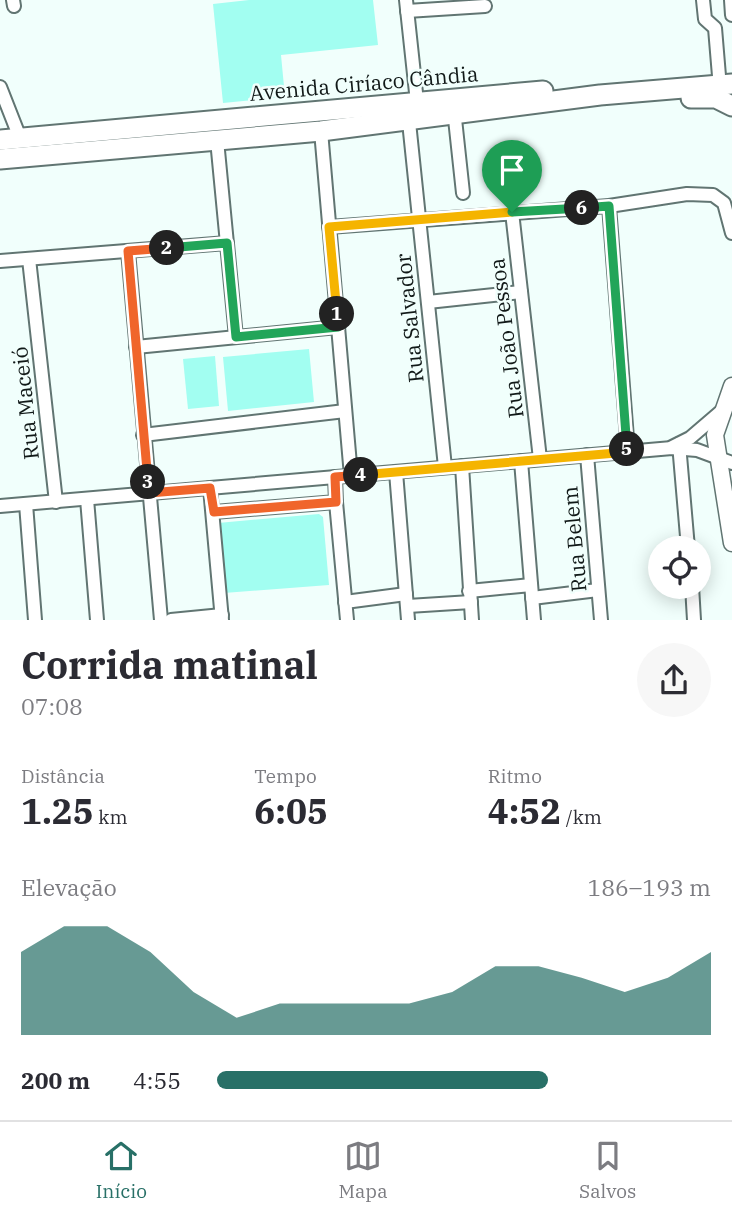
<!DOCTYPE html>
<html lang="pt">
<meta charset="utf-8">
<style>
:root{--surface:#fff;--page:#f7f7f7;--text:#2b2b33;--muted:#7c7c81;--line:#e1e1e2;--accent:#287067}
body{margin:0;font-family:"IBM Plex Serif",serif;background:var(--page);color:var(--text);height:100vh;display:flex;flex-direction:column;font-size:26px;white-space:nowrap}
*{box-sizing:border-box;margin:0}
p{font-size:23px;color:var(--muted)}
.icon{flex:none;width:38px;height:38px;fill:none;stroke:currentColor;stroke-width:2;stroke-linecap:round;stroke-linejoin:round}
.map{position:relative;height:620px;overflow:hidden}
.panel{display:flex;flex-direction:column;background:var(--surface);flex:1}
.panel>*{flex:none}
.controls{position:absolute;left:648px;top:536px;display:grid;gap:14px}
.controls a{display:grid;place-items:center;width:63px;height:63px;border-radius:50%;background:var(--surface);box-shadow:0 4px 18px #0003;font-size:35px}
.pin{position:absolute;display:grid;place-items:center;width:60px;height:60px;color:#fff;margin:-72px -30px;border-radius:50% 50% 50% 0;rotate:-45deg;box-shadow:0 0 7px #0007}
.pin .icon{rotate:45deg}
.km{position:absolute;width:35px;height:35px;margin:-18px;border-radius:50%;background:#222;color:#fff;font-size:19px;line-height:35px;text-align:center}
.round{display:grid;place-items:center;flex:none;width:74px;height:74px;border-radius:37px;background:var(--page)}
.summary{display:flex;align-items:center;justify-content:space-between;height:119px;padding:0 21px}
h1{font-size:38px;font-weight:700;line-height:52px}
.figures{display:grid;grid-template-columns:repeat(3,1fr);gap:10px;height:119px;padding:7px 21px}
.figures div{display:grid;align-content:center}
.figures b{font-size:35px;font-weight:700}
.figures small{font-size:19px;font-weight:400}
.figures p{font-size:19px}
.chart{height:196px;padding:14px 21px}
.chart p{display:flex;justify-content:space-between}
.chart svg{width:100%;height:126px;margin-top:7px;fill:var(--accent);opacity:.7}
ul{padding:0 21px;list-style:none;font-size:23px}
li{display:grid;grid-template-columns:112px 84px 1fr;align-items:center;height:52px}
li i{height:18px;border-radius:9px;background:var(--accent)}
.tab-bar{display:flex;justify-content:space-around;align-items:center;height:98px;border-top:2px solid var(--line);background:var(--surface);font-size:19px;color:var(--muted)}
.tab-bar a{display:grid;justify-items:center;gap:4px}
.tab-bar .on{color:var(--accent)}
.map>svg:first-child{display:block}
</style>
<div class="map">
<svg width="732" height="620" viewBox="0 0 732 620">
<rect width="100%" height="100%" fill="#f1fffc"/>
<g fill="#a2fef1">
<path d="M249,0H373L378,45L281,55L285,97L223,103L213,4Z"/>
<path d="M309,349L314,402L228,411L223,357Z"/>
<path d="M215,356L219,406L188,409L183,359Z"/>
<path d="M319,514L323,517L329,585L224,593L218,523Z"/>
</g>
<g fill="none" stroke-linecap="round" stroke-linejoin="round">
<defs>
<g id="minor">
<path d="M13,0L14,6"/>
<path d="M406,0L417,102"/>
<path d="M703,0L705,19L715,28L719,76"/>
<path d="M731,0L732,15"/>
<path d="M407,11L485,6"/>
<path d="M0,87L20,138"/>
<path d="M455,119L463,193"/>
<path d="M409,122L445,467"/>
<path d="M321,131L351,476"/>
<path d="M217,140L236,337"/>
<path d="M609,206L628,451"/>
<path d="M512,212L540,459"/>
<path d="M329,227L609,206L687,194L713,195L724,203L732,233"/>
<path d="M128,251L161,620"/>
<path d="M29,259L56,502"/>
<path d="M0,261L227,243"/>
<path d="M428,302L521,292"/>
<path d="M136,347L338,327"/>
<path d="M143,435L345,411"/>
<path d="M679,444L688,548"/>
<path d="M672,447L690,438L725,408"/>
<path d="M587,455L601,620"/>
<path d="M521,461L534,620"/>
<path d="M462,466L472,620"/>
<path d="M396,472L408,620"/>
<path d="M210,488L222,620"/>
<path d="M87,499L97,620"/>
<path d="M336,502L347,620"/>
<path d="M26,504L35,620"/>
<path d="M0,506L672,448L697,450L732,463"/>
<path d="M214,512L336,502L335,477"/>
<path d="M692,586L694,620"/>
<path d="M469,591L531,585"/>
<path d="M532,598L598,590"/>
<path d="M345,602L406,594"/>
<path d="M408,606L471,602"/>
<path d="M171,620L222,615"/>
</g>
<path id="major" d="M732,386L715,435L732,543"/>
<g id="highway">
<path d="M691,98H716L732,106"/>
<path d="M0,140L543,91"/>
<path d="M0,159L321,131L600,95L732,84"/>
</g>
</defs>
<use href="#minor" stroke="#617572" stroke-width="16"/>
<use href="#major" stroke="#617572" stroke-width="19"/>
<use href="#highway" stroke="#617572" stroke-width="23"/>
<use href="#minor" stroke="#fff" stroke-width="12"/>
<use href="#major" stroke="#fff" stroke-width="16"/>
<use href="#highway" stroke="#fff" stroke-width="19"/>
</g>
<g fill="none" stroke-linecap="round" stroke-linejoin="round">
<defs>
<path id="split-1" d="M337,314L329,227L512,212"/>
<path id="split-2" d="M167,248L227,243L236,337L338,327L337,314"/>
<path id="split-3" d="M148,482L128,251L167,248"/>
<path id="split-4" d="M148,482L149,493L210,488L214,512L336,502L335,477L361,475"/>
<path id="split-5" d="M361,475L628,452L627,449"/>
<path id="split-6" d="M582,208L609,206L627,449"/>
<path id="split-7" d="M512,212L582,208"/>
</defs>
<use href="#split-1" stroke="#fff" stroke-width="14"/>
<use href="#split-2" stroke="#fff" stroke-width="14"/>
<use href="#split-3" stroke="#fff" stroke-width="14"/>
<use href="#split-4" stroke="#fff" stroke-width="14"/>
<use href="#split-5" stroke="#fff" stroke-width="14"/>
<use href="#split-6" stroke="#fff" stroke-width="14"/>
<use href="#split-7" stroke="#fff" stroke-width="14"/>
<use href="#split-1" stroke="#f5b400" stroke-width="9"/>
<use href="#split-2" stroke="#22a559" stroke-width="9"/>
<use href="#split-3" stroke="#f0652b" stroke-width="9"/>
<use href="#split-4" stroke="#f0652b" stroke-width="9"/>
<use href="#split-5" stroke="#f5b400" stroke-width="9"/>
<use href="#split-6" stroke="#22a559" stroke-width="9"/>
<use href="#split-7" stroke="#22a559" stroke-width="9"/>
</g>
<g text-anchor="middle" stroke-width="5" stroke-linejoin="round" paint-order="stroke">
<g font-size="21" fill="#111918" stroke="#f1fffc">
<text transform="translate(364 84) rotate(-5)" y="7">Avenida Ciríaco Cândia</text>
<text transform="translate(410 318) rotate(-96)" y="7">Rua Salvador</text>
<text transform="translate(507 338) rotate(-97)" y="7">Rua João Pessoa</text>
<text transform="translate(26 403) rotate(-96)" y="7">Rua Maceió</text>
<text transform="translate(575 539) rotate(-95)" y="7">Rua Belem</text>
</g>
</g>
</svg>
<div class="controls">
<a><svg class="icon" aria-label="locate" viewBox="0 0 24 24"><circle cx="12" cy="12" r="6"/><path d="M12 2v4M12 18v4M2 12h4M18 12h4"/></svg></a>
</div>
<div class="pin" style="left:512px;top:212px;background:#1e9e55"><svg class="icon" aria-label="arrive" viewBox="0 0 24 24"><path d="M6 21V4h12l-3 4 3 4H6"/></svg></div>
<b class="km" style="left:337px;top:314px">1</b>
<b class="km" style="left:167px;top:248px">2</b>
<b class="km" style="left:148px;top:482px">3</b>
<b class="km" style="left:361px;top:475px">4</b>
<b class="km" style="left:627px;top:449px">5</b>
<b class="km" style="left:582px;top:208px">6</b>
</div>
<section class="panel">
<div class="summary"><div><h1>Corrida matinal</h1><p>07:08</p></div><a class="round"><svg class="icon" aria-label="share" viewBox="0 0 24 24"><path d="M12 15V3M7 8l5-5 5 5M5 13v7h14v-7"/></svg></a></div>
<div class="figures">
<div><p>Distância</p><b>1.25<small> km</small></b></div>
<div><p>Tempo</p><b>6:05</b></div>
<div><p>Ritmo</p><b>4:52<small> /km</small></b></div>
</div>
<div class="chart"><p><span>Elevação</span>186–193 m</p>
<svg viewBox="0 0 160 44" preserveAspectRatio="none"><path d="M0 44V15L10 6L20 6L30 15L40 29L50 38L60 33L70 33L80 33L90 33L100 29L110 20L120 20L130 24L140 29L150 24L160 15V44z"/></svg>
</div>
<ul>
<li><b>200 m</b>4:55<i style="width:67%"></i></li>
</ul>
</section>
<nav class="tab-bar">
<a class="on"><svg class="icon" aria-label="home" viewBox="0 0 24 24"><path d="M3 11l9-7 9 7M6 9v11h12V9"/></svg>Início</a>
<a><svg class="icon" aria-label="map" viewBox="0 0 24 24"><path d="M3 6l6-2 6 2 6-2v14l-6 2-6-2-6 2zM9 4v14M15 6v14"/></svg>Mapa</a>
<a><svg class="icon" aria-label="saved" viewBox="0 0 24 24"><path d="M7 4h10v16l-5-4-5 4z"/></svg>Salvos</a>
</nav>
